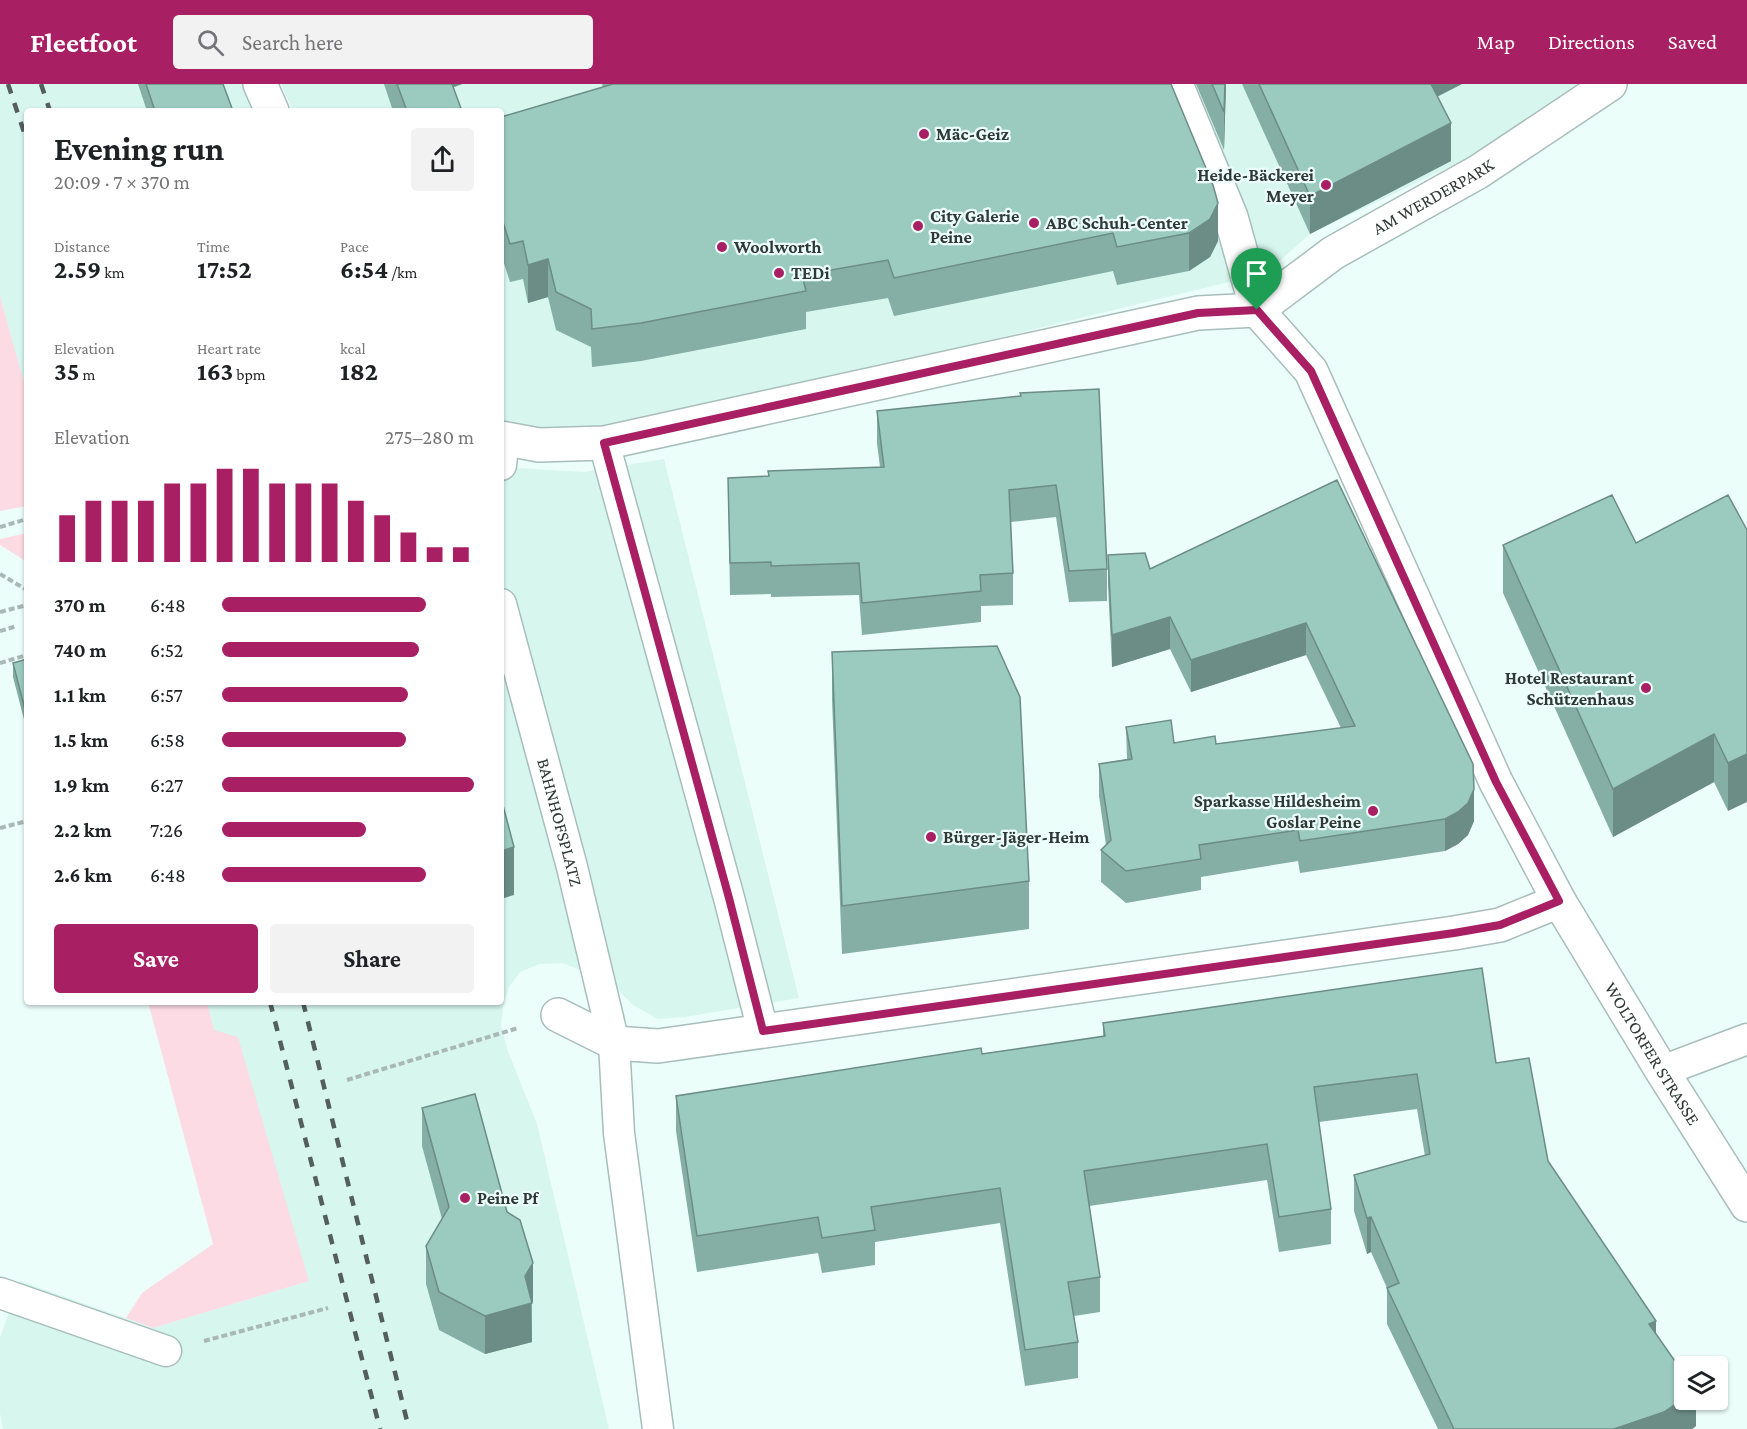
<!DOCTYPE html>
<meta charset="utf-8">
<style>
:root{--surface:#fff;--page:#f2f2f2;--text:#202124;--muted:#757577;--accent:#a91f63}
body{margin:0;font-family:"Crimson Pro",serif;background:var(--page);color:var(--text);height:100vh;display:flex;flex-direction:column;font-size:22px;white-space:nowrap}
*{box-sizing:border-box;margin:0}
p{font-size:20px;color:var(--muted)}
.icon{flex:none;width:33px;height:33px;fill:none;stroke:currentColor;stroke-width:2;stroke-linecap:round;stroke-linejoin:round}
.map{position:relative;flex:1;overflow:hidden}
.details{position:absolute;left:24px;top:24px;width:480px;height:897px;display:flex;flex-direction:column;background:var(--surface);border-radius:6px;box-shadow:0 2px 4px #0004}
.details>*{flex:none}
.buttons{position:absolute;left:1674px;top:1272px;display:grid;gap:12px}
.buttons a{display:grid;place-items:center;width:54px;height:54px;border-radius:6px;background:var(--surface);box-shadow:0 2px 4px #0004;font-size:30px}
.pin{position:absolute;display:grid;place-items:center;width:51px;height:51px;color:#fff;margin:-62px -26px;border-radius:50% 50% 50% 0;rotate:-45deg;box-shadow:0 0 6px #0007}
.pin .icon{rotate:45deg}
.round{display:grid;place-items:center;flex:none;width:63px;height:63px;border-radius:6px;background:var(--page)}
.overview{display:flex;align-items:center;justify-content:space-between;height:102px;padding:0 30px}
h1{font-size:33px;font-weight:700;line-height:45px}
.stats{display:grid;grid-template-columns:repeat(3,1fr);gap:9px;height:102px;padding:6px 30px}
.stats div{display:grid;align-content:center}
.stats b{font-size:26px;font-weight:700}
.stats small{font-size:16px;font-weight:400}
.stats p{font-size:16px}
.chart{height:168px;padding:12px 30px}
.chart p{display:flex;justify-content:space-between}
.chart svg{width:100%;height:108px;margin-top:6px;stroke:var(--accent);stroke-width:6}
.action{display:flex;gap:12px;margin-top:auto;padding:12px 30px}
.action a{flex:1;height:69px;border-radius:6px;background:var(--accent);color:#fff;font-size:24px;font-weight:700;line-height:69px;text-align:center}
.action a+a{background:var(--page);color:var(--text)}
ul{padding:0 30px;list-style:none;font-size:20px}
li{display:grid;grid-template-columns:96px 72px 1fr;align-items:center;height:45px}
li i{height:15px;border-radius:8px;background:var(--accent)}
header{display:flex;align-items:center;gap:36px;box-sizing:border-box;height:84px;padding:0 30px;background:var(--accent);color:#fff}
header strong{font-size:28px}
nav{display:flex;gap:33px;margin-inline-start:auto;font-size:21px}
.search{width:420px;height:54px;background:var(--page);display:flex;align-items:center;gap:15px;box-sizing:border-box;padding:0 21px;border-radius:6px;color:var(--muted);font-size:22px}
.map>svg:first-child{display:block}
</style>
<header>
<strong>Fleetfoot</strong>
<div class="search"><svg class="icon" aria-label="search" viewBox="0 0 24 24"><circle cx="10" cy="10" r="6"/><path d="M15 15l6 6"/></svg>Search here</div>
<nav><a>Map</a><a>Directions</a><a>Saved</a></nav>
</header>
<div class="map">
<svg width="1747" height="1345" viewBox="0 0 1747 1345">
<rect width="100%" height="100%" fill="#ecfefa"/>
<g fill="#d6f6ee">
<path d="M0,0H243L254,27H27V309L0,212Z"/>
<path d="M281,0H1577L1462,77L1310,150L1266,189L740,317L568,349L501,339V27H293Z"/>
<path d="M664,375L799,914L685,933L658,935L633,921L609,897L562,879L539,880L520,888L509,903L503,922L501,941L507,965L537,1040L609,1345H3L0,1329V1254L20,1197L153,1244L309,1197L214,946L207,918H501V383L585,388Z"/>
</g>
<g fill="#fcdbe5">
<path d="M0,212L27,309V422L0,427Z"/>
<path d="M27,449V478L0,461V455Z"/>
<path d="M148,918H207L214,946L238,953L309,1197L153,1244L126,1234L142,1209L213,1160Z"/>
</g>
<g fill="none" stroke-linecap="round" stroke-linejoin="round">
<defs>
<g id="lane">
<path d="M604,359L729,814L763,947"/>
<path d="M501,381L504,356"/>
<path id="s1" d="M501,520L572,783L614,959L619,1049L658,1345"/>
<path d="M1662,987L1747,955"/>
<path d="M0,1209L166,1267"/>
</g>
<g id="street">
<path d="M260,0L272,27"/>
<path id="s2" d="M1176,0L1231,133L1257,226L1311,287L1496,698L1559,817L1662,987L1747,1121"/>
<path id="s3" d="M1257,226L1333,169L1478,88L1610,0"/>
<path d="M501,354L539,361L604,359L1198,229L1257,226"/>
<path d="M558,931L614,959L658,962L1454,849L1500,841L1559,817"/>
</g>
</defs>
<use href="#lane" stroke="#a8beb9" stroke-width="33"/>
<use href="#street" stroke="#a8beb9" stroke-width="36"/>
<g stroke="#a9b8b5" stroke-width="4" stroke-dasharray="6 3" stroke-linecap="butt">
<path d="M0,443L27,435"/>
<path d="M0,490L27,506"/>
<path d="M0,528L27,521"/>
<path d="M0,547L17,542"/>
<path d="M0,579L27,571"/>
<path d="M0,744L27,737"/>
<path d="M347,996L518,944"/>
<path d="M204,1257L328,1224"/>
</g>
<use href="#lane" stroke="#fff" stroke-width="30"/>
<use href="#street" stroke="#fff" stroke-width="33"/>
<g stroke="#545f5c" stroke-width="4.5" stroke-dasharray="10 10" stroke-linecap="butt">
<path d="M8,0L27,57"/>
<path d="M41,0L50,27"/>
<path d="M270,918L380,1345"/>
<path d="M303,918L409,1345"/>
</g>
</g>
<g fill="#85aea4">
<path d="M138,0H223L233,27H147Z"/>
<path d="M384,0H462L453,3L462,27H393Z"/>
<path d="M602,0H1171L1218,157L1210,173L1189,187L1117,201L1113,187L894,232L888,214L806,228V245L641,277L592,283L591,263L556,246L548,213L528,219L523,195L510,198L501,170V33L603,3Z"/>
<path d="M1196,0H1226L1224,66Z"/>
<path d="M1242,0H1462L1437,13L1451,77L1310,150Z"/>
<path d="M1020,312L1107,485V517L1069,518L1056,433L1011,438L1013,489V521L981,522V538L862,551L859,511L771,513V510L730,511L728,394L768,392L880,383L877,359V327Z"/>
<path d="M1337,396L1474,737L1468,751L1458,760L1445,767L1300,789L1298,777L1201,793V806L1126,819L1101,798V766L1106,761L1099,712V680L1127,675L1126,643L1174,659L1216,660L1341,644L1306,571L1191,608L1170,565L1112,583L1108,502V471L1150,485Z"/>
<path d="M1747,446L1728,727L1714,698L1613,753L1503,509V461L1636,459Z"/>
<path d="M832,568L1029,797V845L842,870L832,616Z"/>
<path d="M27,575V647L13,593V579Z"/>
<path d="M1103,939L1496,979L1548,1077L1696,1316V1342L1692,1345H1438L1387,1240V1204L1371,1168L1367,1170L1354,1127V1091L1425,1072L1417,1025L1319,1038L1331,1125V1160L1279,1168L1267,1096L1089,1122L1100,1193V1228L1074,1232L1078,1258V1294L1025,1302L1000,1139L875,1158V1181L822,1189L818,1169L697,1188L676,1047V1012L1103,953Z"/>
<path d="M422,1024L533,1217L532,1219V1258L485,1270L439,1246L426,1200V1162L442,1135L422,1062Z"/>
</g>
<g fill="#6c8d86">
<path d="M441,0H462L441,8Z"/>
<path d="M1225,0H1226L1224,66V28Z"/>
<path d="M1422,0H1462L1422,20Z"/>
<path d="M1451,39V77L1310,150V112Z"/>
<path d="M1218,119V157L1210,173L1189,187V149Z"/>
<path d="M548,175V213L528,219V181Z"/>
<path d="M1170,533V565L1112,583V551Z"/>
<path d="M1306,539V571L1191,608V576Z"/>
<path d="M1714,650V698L1613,753V705Z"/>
<path d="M1747,670V718L1728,727V679Z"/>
<path d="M1474,705V737L1468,751L1458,760L1445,767V735Z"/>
<path d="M514,763V811L501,815V767Z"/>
<path d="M1371,1133V1168L1367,1170V1134Z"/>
<path d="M533,1179V1217L531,1220L532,1258L485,1270V1232L525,1192Z"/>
<path d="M1656,1237V1272L1649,1240Z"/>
<path d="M1684,1314V1316H1696V1342L1692,1345H1614Z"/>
</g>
<g fill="#9bcabf" stroke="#6c8d86" stroke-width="1.5">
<path d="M146,0H223L233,27H155Z"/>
<path d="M397,0H452L462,27H407Z"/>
<path d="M613,0H1171L1213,101L1218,119L1210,135L1189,149L1117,163L1113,149L894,194L888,176L802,191L806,207L641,239L592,245L591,225L556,208L548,175L528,181L523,157L510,160L501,132V33Z"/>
<path d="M1212,0H1225L1224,28Z"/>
<path d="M1259,0H1431L1451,39L1310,112Z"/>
<path d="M1099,305L1107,485L1069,487L1056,401L1009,406L1013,489L980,491L981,507L862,519L859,479L771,482V478L730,479L728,394L769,392L768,387L884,383L877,327L1021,312L1020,309Z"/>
<path d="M1337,396L1473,680L1474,705L1468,719L1458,728L1445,735L1300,757L1298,746L1199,761L1201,775L1126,787L1101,766L1111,756L1099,680L1132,675L1126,643L1171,636L1174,659L1215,652L1216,660L1355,642L1306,539L1191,576L1170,533L1112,551L1108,471L1145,469L1150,485Z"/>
<path d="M1612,411L1636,459L1728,411L1747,446V670L1728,679L1714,650L1613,705L1503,461Z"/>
<path d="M997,562L1020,613L1029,797L842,822L832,568Z"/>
<path d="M27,575V633L13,579Z"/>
<path d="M501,714L514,763L501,767Z"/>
<path d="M1482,884L1496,979L1529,974L1548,1077L1656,1237L1649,1240L1684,1290V1314L1664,1328L1614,1345H1454L1387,1204L1399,1199L1371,1133L1367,1134L1354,1091L1430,1070L1417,990L1314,1003L1331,1125L1279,1133L1267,1060L1084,1087L1100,1193L1068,1198L1078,1258L1025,1266L1000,1104L871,1123L875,1146L822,1154L818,1133L697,1152L676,1012L981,964L982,970L1105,952L1103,939Z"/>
<path d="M475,1010L507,1128L520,1136L533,1179L525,1192L532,1219L485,1232L439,1208L426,1162L449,1123L422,1024Z"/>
</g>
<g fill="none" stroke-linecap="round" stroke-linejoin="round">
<defs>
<path id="route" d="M1257,226L1311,287L1496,698L1559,817L1500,841L1454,849L763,947L729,814L604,359L1198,229Z"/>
</defs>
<use href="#route" stroke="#fff" stroke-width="12"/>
<use href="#route" stroke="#a91f63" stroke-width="8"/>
</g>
<g fill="#a91f63" stroke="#ecfefa" stroke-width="2">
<circle cx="924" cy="50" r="6"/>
<circle cx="1326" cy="101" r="6"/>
<circle cx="1034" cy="139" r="6"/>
<circle cx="918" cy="142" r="6"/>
<circle cx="722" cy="163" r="6"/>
<circle cx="779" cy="189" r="6"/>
<circle cx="1646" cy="604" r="6"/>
<circle cx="1373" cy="727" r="6"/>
<circle cx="931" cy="753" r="6"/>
<circle cx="465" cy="1114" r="6"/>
</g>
<g text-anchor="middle" stroke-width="4.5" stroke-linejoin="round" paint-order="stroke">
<g font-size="18" font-weight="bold" fill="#2f3836" stroke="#ecfefa" text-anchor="start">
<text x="936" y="56">Mäc-Geiz</text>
<text x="1314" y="97" text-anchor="end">Heide-Bäckerei<tspan x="1314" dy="21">Meyer</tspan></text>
<text x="930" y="138">City Galerie<tspan x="930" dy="21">Peine</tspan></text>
<text x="1046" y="145">ABC Schuh-Center</text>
<text x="734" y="169">Woolworth</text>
<text x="791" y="195">TEDi</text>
<text x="1634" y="600" text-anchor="end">Hotel Restaurant<tspan x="1634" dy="21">Schützenhaus</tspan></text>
<text x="1361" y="723" text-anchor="end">Sparkasse Hildesheim<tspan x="1361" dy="21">Goslar Peine</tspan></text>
<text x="943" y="759">Bürger-Jäger-Heim</text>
<text x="477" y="1120">Peine Pf</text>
</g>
<g font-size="18" fill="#2f3836" stroke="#ecfefa">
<text dy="6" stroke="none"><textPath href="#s3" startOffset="210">AM WERDERPARK</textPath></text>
<text dy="6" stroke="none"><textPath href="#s1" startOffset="226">BAHNHOFSPLATZ</textPath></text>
<text dy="6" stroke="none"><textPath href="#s2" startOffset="1086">WOLTORFER STRASSE</textPath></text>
</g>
</g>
</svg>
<div class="buttons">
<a><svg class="icon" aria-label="layers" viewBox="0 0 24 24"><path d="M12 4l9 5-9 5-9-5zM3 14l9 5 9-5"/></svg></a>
</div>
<div class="pin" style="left:1257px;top:226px;background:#1e9e55"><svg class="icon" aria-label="arrive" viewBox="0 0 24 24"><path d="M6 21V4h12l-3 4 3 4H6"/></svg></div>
<section class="details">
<div class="overview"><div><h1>Evening run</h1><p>20:09 · 7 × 370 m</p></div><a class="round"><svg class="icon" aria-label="share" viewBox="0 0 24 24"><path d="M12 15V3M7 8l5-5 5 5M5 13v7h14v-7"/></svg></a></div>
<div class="stats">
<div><p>Distance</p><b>2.59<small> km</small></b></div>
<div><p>Time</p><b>17:52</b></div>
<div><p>Pace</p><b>6:54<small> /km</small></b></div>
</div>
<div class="stats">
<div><p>Elevation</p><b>35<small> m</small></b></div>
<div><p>Heart rate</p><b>163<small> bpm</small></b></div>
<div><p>kcal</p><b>182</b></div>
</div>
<div class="chart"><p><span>Elevation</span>275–280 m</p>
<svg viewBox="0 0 160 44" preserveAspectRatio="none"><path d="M5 44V25M15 44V19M25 44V19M35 44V19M45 44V12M55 44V12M65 44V6M75 44V6M85 44V12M95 44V12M105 44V12M115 44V19M125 44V25M135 44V32M145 44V38M155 44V38"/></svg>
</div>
<ul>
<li><b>370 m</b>6:48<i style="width:81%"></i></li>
<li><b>740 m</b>6:52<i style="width:78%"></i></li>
<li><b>1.1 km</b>6:57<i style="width:74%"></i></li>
<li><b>1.5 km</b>6:58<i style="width:73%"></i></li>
<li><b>1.9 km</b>6:27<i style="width:100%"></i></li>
<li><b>2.2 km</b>7:26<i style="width:57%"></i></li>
<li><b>2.6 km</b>6:48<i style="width:81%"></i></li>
</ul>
<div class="action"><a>Save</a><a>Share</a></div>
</section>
</div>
